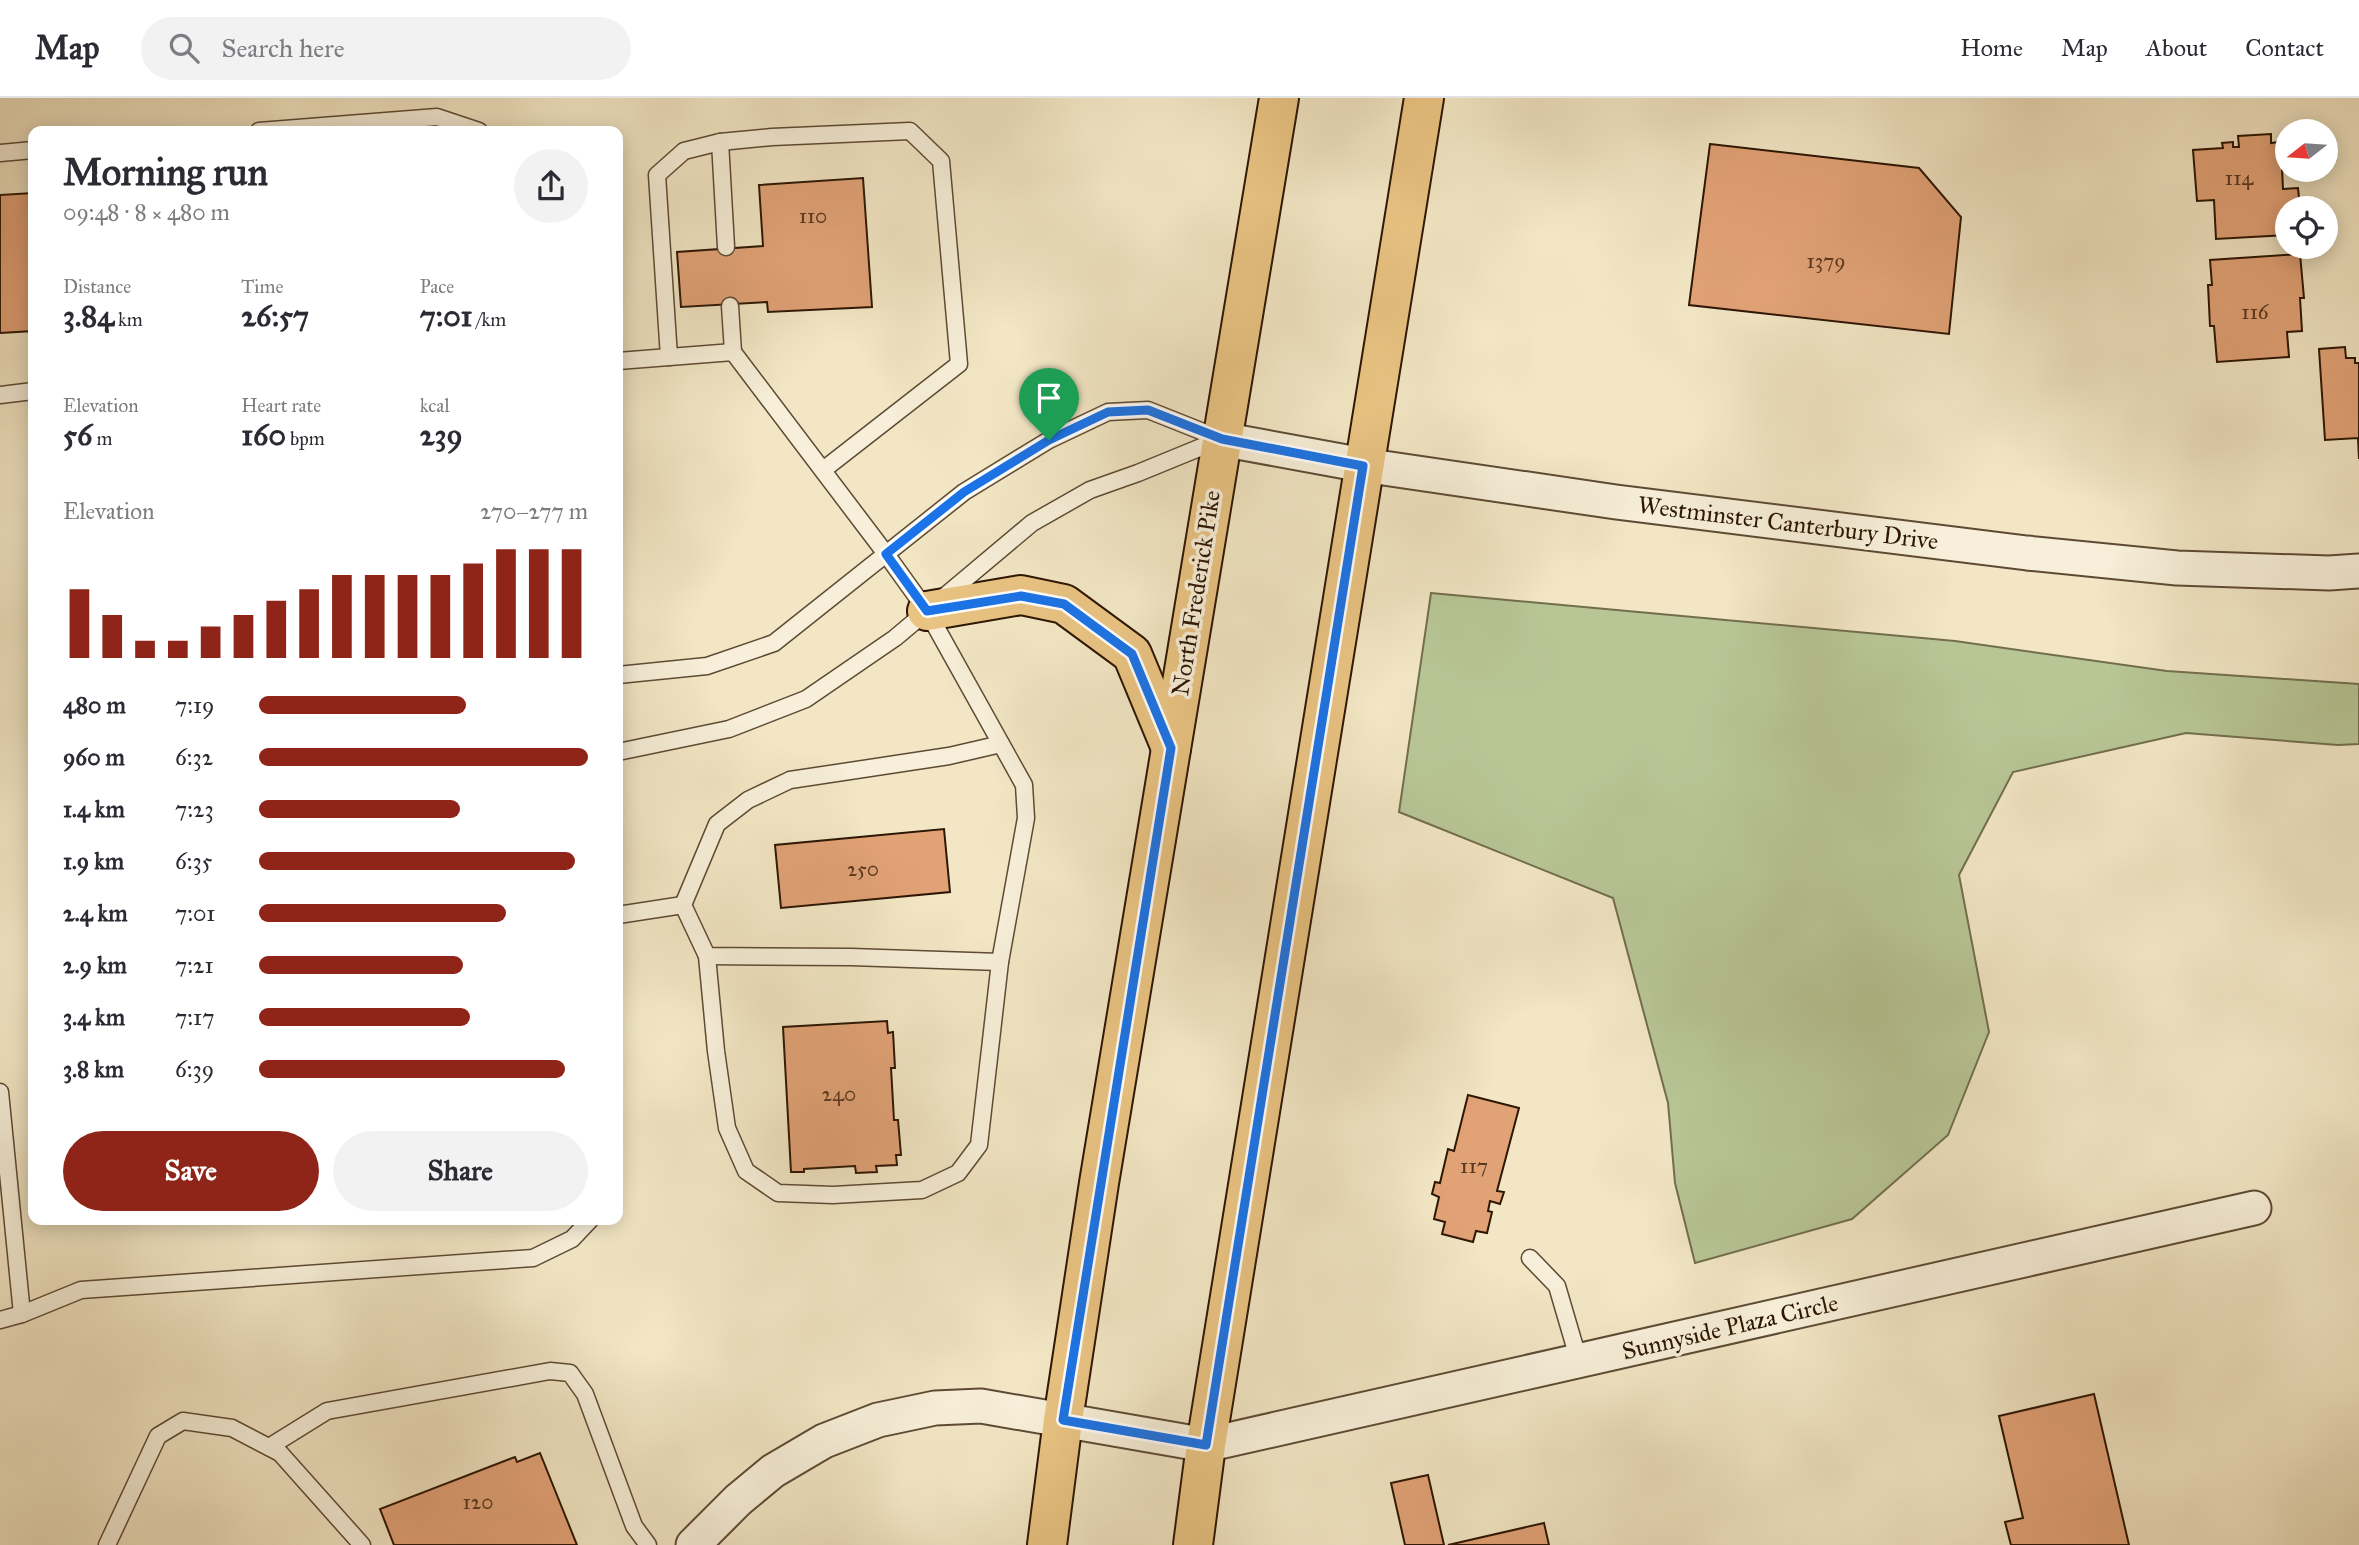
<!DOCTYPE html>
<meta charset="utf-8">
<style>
:root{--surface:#fff;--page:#f2f2f3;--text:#2b2b33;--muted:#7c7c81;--line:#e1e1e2;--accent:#8f2418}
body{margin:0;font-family:"IM FELL Great Primer",serif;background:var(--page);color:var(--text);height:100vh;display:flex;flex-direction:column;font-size:26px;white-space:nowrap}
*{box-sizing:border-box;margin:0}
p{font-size:23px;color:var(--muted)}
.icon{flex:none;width:38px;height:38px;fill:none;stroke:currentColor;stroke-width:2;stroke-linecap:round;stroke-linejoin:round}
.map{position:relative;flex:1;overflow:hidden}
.drawer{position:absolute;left:28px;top:28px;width:595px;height:1099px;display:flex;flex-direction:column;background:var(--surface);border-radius:14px;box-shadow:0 4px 18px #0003}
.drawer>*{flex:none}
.needle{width:46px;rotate:253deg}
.buttons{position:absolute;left:2275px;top:21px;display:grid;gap:14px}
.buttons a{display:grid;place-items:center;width:63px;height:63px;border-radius:50%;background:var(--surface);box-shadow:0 4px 18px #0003;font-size:35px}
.pin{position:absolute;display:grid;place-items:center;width:60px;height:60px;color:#fff;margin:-72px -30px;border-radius:50% 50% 50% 0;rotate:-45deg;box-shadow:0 0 7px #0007}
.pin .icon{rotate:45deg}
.round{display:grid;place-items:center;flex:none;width:74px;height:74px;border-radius:37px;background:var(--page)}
.head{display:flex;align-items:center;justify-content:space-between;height:119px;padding:0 35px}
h1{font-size:38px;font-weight:700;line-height:52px}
.figures{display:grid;grid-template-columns:repeat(3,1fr);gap:10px;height:119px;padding:7px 35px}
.figures div{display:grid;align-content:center}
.figures b{font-size:30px;font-weight:700}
.figures small{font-size:19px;font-weight:400}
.figures p{font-size:19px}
.chart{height:196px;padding:14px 35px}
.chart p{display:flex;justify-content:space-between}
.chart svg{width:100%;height:126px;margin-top:7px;stroke:var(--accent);stroke-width:6}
.primary-button{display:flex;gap:14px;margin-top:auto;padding:14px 35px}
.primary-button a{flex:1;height:80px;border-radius:42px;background:var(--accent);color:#fff;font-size:28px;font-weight:700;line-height:80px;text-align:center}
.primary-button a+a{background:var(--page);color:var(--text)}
ul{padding:0 35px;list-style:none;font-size:23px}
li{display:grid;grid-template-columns:112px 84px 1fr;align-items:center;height:52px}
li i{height:18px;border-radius:9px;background:var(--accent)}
header{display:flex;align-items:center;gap:42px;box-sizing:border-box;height:98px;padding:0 35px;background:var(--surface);border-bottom:2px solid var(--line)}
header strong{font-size:33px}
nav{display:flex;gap:38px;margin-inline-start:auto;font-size:24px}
.search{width:490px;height:63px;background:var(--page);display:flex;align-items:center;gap:18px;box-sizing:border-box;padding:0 24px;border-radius:38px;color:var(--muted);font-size:26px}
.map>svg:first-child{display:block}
</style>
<header>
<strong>Map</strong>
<div class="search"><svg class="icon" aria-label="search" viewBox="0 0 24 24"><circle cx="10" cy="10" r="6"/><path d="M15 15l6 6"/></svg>Search here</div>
<nav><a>Home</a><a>Map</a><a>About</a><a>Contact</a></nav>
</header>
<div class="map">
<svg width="2359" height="1447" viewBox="0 0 2359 1447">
<rect width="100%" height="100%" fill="#f2e6c4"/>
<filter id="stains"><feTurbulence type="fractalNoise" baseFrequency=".00286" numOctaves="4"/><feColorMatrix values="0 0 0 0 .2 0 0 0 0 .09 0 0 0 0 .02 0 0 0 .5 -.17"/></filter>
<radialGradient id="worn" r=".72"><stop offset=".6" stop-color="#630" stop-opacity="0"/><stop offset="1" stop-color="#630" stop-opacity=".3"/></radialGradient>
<path fill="#b8c696" stroke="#726e4d" stroke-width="2" d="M1431,495L1955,543L2167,573L2359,586V646L2338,647L2186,635L2013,674L1959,777L1989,934L1948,1037L1852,1121L1695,1165L1675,1085L1668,1005L1613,800L1399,714Z"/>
<g fill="#e1a276" stroke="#2d1604" stroke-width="2">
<path d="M2271,36V45L2287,43V69L2282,70L2283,91L2298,90L2300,110H2287V137L2216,141L2214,102L2197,103L2193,52L2223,50L2222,45L2233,44V49H2239L2238,38Z"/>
<path d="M1710,46L1919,70L1961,119L1949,236L1689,207Z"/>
<path d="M863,80L872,209L768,214L767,204L681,209L677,154L763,148L759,87Z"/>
<path d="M33,95V233L0,235V97Z"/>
<path d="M2300,156L2304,200H2300L2302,233L2287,234L2289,259L2217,264L2214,228H2210L2208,187H2212L2210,162Z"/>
<path d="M2345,249L2346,260H2355V265H2359V361L2358,340L2325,342L2319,251Z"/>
<path d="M944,731L950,794L781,810L775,747Z"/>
<path d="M887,923L888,935L893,934L895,970H891L894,1022H898L901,1057H896L897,1067L876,1068L877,1074L856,1075L855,1068L804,1071V1074H791L783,929Z"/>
<path d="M1468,997L1519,1010L1497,1093L1504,1094L1500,1106L1490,1103L1488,1113L1492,1114L1487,1135L1476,1133L1473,1144L1442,1136L1445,1124L1434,1121L1439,1099L1432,1096L1435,1084L1440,1085L1448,1051L1454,1053Z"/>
<path d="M2094,1296L2129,1447H2011L2005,1424L2023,1420L1999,1318Z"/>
<path d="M540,1355L577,1447H394L380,1411L515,1359L517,1364Z"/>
<path d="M1428,1377L1444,1447H1405L1391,1385Z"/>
<path d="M1544,1425L1549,1447H1448Z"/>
</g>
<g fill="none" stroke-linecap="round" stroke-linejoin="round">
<defs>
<g id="service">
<path d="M259,33L437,19L479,33"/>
<path d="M720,44L726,149"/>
<path d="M0,55L33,52"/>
<path d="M730,208L733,254"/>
<path d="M669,259L657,77L684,53L720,44L772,39L910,33L941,63L959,266L823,372"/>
<path d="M618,263L733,254L886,456L927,513L1024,687L1026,720L1000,864L979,1047L958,1075L922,1092L833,1097L778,1095L746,1073L727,1030L716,953L707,858"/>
<path d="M0,297L33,293"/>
<path d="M618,577L707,568L774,545L964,394L1049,342L1108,314L1148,312L1221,341"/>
<path d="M618,654L729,631L806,601L895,540L1032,425L1090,392L1138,375L1221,341"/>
<path d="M683,807L717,726L748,702L790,682L949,658L1001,646"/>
<path d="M618,817L683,807L707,858L851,859L1000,864"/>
<path d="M0,994L22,1216"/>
<path d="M1530,1160L1557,1188L1579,1263"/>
<path d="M0,1222L22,1216L81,1192L533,1160L572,1141L590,1122"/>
<path d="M269,1349L327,1313L550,1273L570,1275L585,1296L634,1428L648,1447"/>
<path d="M107,1447L158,1338L183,1323L232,1330L280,1355L362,1447"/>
</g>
<g id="minor">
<path d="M1221,341L1363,367L1616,404L2027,455L2177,470L2329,475L2359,473"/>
<path d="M693,1447L738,1402L773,1373L824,1343L878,1322L935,1310L981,1308L1206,1347L2254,1110"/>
</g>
<g id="primary">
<path d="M927,513L1021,497L1064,506L1132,556L1171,650"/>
<path d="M1047,1447L1063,1322L1099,1085L1279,0"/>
<path d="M1193,1447L1206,1347L1424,0"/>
</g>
</defs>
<use href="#service" stroke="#5e4a34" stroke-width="19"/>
<use href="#minor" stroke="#5e4a34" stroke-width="37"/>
<use href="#primary" stroke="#2d1604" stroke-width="42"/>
<use href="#service" stroke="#f7efd9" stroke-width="16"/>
<use href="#minor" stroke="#f7efd9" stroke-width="33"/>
<use href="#primary" stroke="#e9c382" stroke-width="38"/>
</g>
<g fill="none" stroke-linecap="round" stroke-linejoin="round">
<defs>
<path id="route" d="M1148,312L1222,341L1363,368L1206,1347L1063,1322L1171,650L1132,556L1064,506L1021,498L927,513L886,456L964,394L1049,342L1108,314Z"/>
</defs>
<use href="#route" stroke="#fff" stroke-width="14"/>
<use href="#route" stroke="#1a73e8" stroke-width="9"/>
</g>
<g text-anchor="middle" stroke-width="7" stroke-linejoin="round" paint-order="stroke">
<g font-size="21" fill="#5a3920">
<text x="2239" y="87">114</text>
<text x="813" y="125">110</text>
<text x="1826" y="170">1379</text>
<text x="2255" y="221">116</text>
<text x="863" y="778">250</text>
<text x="839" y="1003">240</text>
<text x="1474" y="1075">117</text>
<text x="478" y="1411">120</text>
</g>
<g font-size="24" fill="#2d1604" stroke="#f7efd9">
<text transform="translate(1788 425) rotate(7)" y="8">Westminster Canterbury Drive</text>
<text transform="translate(1196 495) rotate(-81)" y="8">North Frederick Pike</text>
<text transform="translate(1730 1229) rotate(-13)" y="8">Sunnyside Plaza Circle</text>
</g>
</g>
<rect width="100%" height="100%" filter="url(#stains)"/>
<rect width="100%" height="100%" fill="url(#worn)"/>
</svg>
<div class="buttons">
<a><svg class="needle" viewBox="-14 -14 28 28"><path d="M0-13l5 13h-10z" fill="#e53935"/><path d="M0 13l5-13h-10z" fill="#7c7c81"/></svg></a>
<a><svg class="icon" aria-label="locate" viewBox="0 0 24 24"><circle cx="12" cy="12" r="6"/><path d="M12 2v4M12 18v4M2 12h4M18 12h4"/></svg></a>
</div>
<div class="pin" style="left:1049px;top:342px;background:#1e9e55"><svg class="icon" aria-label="arrive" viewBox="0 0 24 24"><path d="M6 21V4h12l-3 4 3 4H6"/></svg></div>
<section class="drawer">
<div class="head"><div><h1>Morning run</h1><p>09:48 · 8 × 480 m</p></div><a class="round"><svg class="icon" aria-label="share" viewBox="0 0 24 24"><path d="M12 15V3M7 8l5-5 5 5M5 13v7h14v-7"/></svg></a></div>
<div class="figures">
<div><p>Distance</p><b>3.84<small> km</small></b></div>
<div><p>Time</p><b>26:57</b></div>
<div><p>Pace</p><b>7:01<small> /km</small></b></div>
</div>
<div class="figures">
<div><p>Elevation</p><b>56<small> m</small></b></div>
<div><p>Heart rate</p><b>160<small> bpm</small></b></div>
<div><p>kcal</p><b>239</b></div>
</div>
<div class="chart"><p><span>Elevation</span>270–277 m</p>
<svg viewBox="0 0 160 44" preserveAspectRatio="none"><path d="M5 44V20M15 44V29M25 44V38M35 44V38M45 44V33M55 44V29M65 44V24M75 44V20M85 44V15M95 44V15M105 44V15M115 44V15M125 44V11M135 44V6M145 44V6M155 44V6"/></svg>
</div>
<ul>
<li><b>480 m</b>7:19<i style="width:63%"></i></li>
<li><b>960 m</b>6:32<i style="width:100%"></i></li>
<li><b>1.4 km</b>7:23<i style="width:61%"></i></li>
<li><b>1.9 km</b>6:35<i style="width:96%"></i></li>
<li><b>2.4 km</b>7:01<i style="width:75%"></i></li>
<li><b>2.9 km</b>7:21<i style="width:62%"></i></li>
<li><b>3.4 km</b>7:17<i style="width:64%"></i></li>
<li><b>3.8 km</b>6:39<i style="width:93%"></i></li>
</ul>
<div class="primary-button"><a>Save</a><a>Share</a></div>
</section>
</div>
